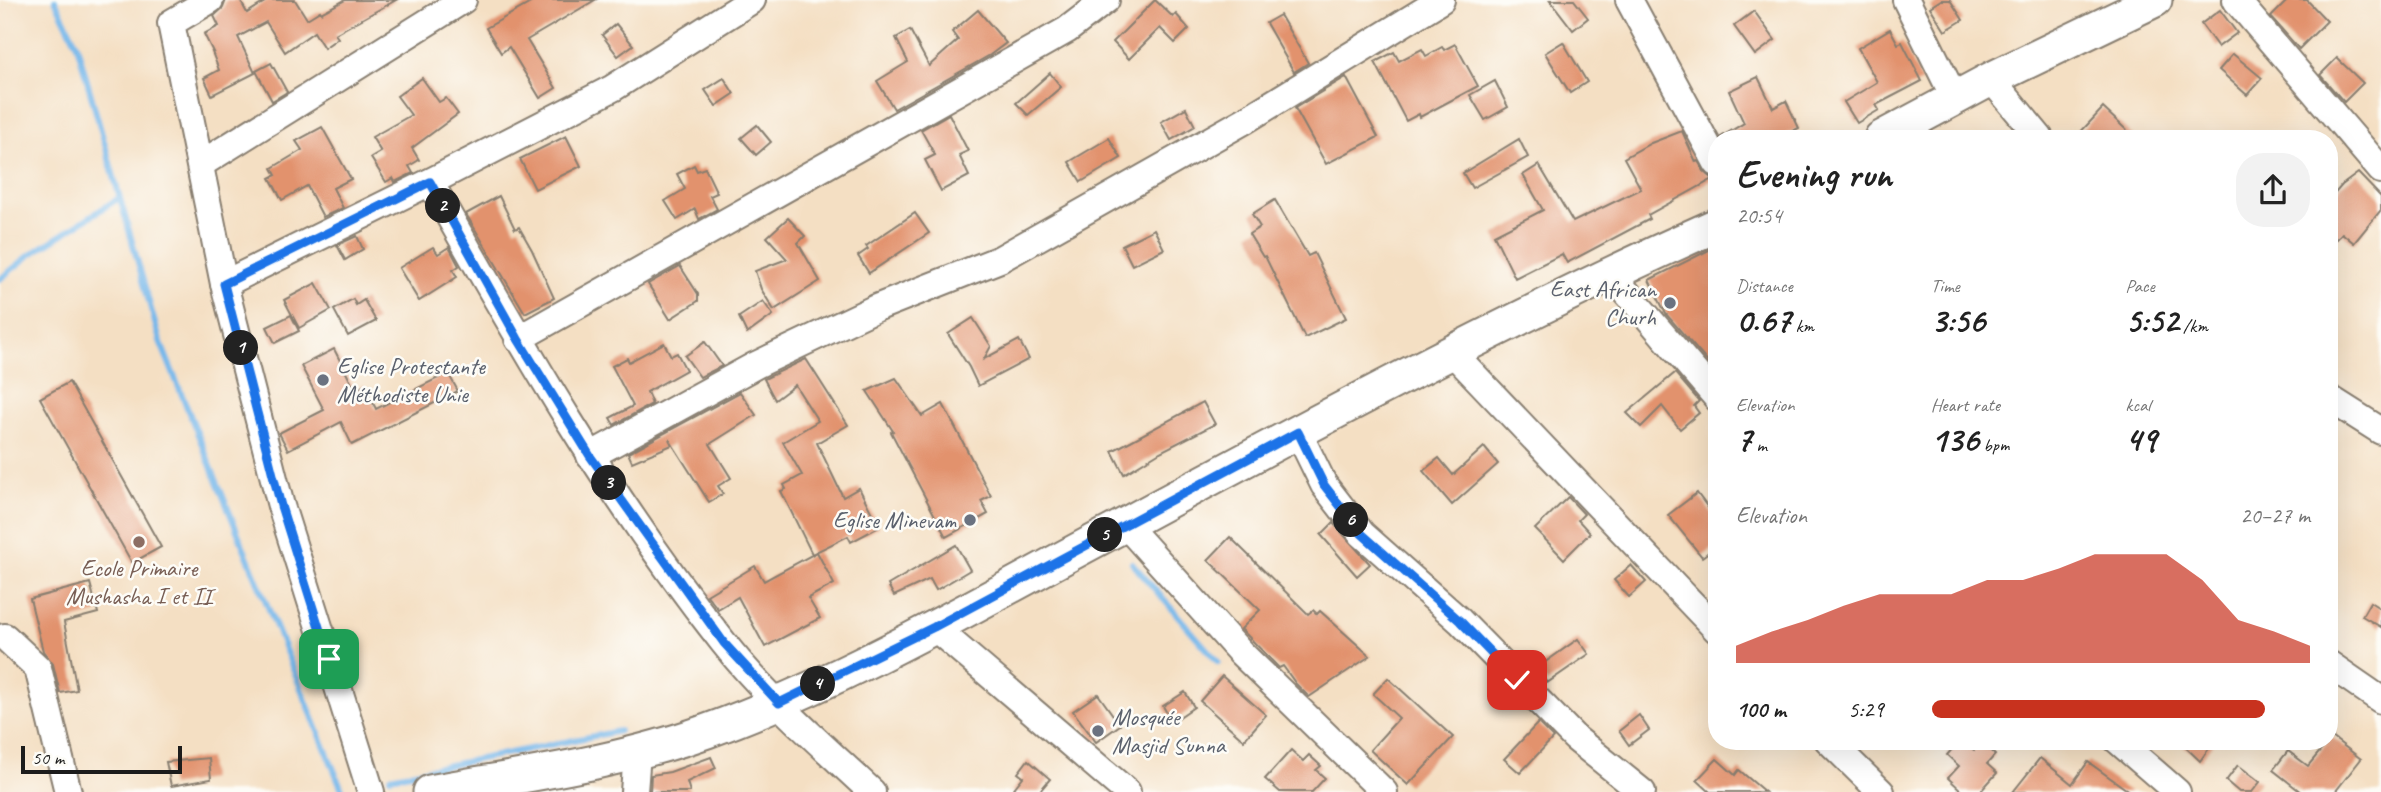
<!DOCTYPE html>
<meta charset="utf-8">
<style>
:root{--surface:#fff;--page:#f2f2f2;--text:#222;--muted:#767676;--accent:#c8321e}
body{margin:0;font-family:Caveat,sans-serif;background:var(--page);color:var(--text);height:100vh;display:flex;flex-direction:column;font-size:26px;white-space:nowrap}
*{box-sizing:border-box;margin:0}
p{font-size:23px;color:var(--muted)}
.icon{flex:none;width:38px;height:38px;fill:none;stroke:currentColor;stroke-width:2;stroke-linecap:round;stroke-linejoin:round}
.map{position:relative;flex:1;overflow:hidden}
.drawer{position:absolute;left:1708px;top:130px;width:630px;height:620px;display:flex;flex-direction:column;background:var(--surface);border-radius:28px;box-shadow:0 7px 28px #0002}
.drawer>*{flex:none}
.scale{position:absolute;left:21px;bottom:18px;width:161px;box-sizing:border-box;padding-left:7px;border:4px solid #1c1c1c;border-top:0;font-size:19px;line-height:24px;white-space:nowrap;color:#1c1c1c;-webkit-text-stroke:5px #fdfcf7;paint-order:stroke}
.pin{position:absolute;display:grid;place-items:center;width:60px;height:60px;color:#fff;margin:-30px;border-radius:14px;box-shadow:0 4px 10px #0006}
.km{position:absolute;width:35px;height:35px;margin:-18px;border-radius:50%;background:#222;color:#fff;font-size:19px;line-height:35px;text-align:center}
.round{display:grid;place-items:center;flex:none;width:74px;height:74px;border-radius:28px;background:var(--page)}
.overview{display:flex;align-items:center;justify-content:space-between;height:119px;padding:0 28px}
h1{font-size:38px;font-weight:700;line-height:52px}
.stats{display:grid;grid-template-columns:repeat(3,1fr);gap:10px;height:119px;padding:7px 28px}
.stats div{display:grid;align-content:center}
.stats b{font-size:35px;font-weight:700}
.stats small{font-size:19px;font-weight:400}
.stats p{font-size:19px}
.chart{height:196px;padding:14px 28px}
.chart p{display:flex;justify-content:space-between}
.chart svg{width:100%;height:126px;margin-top:7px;fill:var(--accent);opacity:.7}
ul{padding:0 28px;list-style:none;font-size:23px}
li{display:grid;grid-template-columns:112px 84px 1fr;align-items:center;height:52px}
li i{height:18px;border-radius:9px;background:var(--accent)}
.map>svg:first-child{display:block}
</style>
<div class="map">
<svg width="2381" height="792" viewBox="0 0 2381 792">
<rect width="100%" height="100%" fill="#fdfcf7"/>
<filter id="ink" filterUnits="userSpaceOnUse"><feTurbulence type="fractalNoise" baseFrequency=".0143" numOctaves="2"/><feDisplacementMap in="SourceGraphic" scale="14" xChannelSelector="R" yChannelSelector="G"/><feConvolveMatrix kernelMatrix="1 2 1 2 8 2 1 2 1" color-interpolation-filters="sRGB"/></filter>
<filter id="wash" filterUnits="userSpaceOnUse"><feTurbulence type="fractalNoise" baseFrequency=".00686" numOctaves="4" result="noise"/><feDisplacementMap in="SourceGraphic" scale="28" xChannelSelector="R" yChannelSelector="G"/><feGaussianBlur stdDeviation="1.57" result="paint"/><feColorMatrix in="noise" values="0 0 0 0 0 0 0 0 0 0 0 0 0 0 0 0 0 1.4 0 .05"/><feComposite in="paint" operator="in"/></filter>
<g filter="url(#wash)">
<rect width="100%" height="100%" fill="#f4dfc3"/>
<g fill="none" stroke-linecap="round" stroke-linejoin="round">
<g stroke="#76b7ea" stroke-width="6">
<path d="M55,0L77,45L160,341L343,792"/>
<path d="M0,279L30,255L119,198"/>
<path d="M1132,563L1218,662"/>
<path d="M390,777L619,731"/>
</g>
</g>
<g id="blocks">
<g fill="#e2926d">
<path d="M226,0H240L247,13L268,0H295L307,19L320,11L321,13L345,0H396L335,34L338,38L324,48L314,32L285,52L266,22L238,37L255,73L212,95L204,78L219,70L212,52H213L204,34L219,26L214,16L223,8Z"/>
<path d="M536,0H595L527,40L556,88L540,98L509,47L501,53L486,28Z"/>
<path d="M1155,0L1173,17L1176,14L1189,29L1175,43L1160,28L1129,59L1113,42Z"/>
<path d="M1550,0H1574L1588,18L1573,30Z"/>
<path d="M1941,0H1950L1963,20L1945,31L1930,7Z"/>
<path d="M2288,0H2307L2327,21L2299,49L2271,17Z"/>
<path d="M978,10L1006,43L990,55L894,109L877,81L908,62L896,38L910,30L929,66L958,40L952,32Z"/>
<path d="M2220,10L2237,33L2218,47L2201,24Z"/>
<path d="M1754,11L1775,40L1755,55L1734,26Z"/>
<path d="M1280,15L1308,63L1294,72L1266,23Z"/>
<path d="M616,24L633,45L618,56L602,35Z"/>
<path d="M1890,29L1898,44L1902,42L1922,81L1876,105L1879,110L1857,123L1844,102L1877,82L1858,48Z"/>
<path d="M1563,42L1587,82L1570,93L1545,53Z"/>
<path d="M1455,44L1478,86L1420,117L1419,114L1406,121L1375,62L1394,52L1399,61L1422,49L1426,56L1442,47L1444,50Z"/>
<path d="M2233,54L2262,78L2247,95L2219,70Z"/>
<path d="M2337,58L2363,83L2344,102L2320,75Z"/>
<path d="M271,63L287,92L272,101L256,71Z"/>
<path d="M1050,73L1061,87L1028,115L1016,103Z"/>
<path d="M1346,77L1378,137L1326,164L1295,108Z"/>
<path d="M1758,77L1773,108L1786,101L1799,128L1778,138H1722L1721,137L1744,123L1729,91Z"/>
<path d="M422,78L439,102L446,98L458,114L412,148L419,160L409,166L413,173L395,182L393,178L386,182L371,158L381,152L372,137L411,115L397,96Z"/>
<path d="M724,78L734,94L716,106L705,90Z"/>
<path d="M1495,81L1508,107L1485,120L1470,95Z"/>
<path d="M1186,108L1195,126L1171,140L1161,122Z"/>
<path d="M2103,108L2135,138H2075Z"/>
<path d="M949,114L968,151L959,155L969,176L941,191L925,160L935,155L921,130Z"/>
<path d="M757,125L771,142L756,155L741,138Z"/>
<path d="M322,127L351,179L333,188L343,208L323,217L307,186L282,200L270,178L276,175L272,168L302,150L296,141Z"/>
<path d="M1682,131L1696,162L1698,161L1704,171L1713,179L1648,215L1650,219L1567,263L1562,254L1515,278L1494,235L1543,210L1523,175L1539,165L1573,222L1641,189L1624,158L1651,143Z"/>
<path d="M566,136L581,166L535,189L520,159Z"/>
<path d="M1109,138L1121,158L1081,182L1069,162Z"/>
<path d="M1519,139L1528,157L1472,188L1463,173Z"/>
<path d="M694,165L697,171L705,168L717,193L710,196L717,209L699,219L695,209L677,220L665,201L685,189L677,174Z"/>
<path d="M2358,173L2381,197V210L2354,243L2342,233L2329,246V200L2342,185Z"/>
<path d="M499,196L515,229L519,227L532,250L554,298L525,313L466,214Z"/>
<path d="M1275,200L1308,256L1314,253L1346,318L1305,338L1265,256L1263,257L1249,234L1260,227L1252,214Z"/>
<path d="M915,213L929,233L869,273L858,256L868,249L866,246Z"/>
<path d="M788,218L805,236L798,243L820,281L774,310L761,289L755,271L787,259L767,237Z"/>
<path d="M1154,229L1164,249L1132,265L1122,245Z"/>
<path d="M357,236L363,249L345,260L337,245Z"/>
<path d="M433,247L438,254L449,247L459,266L453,270L457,277L419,301L399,268Z"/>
<path d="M1711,249L1717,257V373L1666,314L1649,280Z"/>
<path d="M680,266L698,294V301L670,319L648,284Z"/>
<path d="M316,283L331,310L299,328L284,300Z"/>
<path d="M353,299L356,305L364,300L376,321L348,336L334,310Z"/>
<path d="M763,301L773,315L747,334L739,317Z"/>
<path d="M291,315L299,331L275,343L267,327Z"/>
<path d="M973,318L991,346L984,359L1019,340L1029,359L978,386L969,367L948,334Z"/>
<path d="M705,342L722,366L700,377L685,356Z"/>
<path d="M664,343L671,356L677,353L686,370L647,392L652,404L614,425L610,418L633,406L612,366L627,358L629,362Z"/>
<path d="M334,349L355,390L364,385L376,409L448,373L458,391L352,445L341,422L288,450L279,433L324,410L301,366Z"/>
<path d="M806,359L848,425L817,443L843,497L859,488L879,527L851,542L848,536L812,554L781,491L786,489L784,485L802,475L783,442L818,421L795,385L775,400L764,379Z"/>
<path d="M1675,373L1699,401L1694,406L1699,413L1680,429L1662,406L1641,427L1627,413Z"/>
<path d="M896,378L922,416L943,404L991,496L981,501L988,514L946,537L891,432L893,431L867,391Z"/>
<path d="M69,382L161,547L132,563L40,398Z"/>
<path d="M740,392L756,415L710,444L731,478L718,486L723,494L709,502L669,439L672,445L632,462L628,453Z"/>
<path d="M1203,402L1215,424L1160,452L1124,474L1112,451Z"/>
<path d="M1484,447L1498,464L1452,505L1423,471L1439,458L1453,475Z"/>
<path d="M1697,493L1717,520V546L1702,557L1668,515Z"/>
<path d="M1568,497L1584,514L1578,520L1590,533L1564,559L1535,529Z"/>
<path d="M1333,523L1370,564L1357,576L1321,535Z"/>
<path d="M1230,537L1308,614L1313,610L1317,614L1320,611L1370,656L1309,697L1296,684L1283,666L1279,668L1241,629L1260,610L1208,560Z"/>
<path d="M956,545L970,570L936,590L930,579L894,596L888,585Z"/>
<path d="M817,552L834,584L808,598L820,618L765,647L738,597L718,609L707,595L755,566L764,581Z"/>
<path d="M1631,565L1646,582L1629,597L1614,580Z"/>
<path d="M90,583L98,613L64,622L77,690L60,693L53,664L43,651L30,599Z"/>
<path d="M2370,602L2381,609V627L2362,616Z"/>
<path d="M1578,639L1589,654L1547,683L1537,668Z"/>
<path d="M1222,676L1266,715L1244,740L1200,701Z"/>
<path d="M1388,678L1453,737L1408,785L1370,750L1399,718L1373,694Z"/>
<path d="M1185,692L1194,707L1172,722L1163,706Z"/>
<path d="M1098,694L1120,725L1096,742L1073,711Z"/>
<path d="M1639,715L1649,730L1629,745L1619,731Z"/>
<path d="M1538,723L1553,738L1520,773L1504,759Z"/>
<path d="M2332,737L2361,759L2335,792H2301L2273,770L2288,751L2308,766Z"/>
<path d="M1960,740L1974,750L1981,742L1995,755L1987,764L1997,773L1980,792H1963L1948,778L1959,766L1947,755Z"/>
<path d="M2178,740H2215L2200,761Z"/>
<path d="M1291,750L1303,761L1309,755L1321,766L1316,770L1325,778L1312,792H1280L1265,779Z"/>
<path d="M711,757L716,768L687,782L690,792H650L651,775L670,772Z"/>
<path d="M209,758L211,779L171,786L166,762Z"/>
<path d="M2040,758L2072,784L2088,762L2130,792H2013Z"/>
<path d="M1717,759L1735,775L1739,770L1765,792H1710L1697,780Z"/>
<path d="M1028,760L1050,779L1039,792H1011L1023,777L1018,773Z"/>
<path d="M2238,765L2260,782L2252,792H2239L2226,781Z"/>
</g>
</g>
</g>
<g filter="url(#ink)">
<use href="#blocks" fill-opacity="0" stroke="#887e70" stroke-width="2"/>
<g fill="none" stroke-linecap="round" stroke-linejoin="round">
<defs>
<g id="minor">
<path d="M210,0L171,23L224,284L281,506L371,792"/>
<path d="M1629,0L1717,163"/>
<path d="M1906,0L1955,99"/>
<path d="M2236,0L2381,170"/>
<path d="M1991,79L2040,138"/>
<path d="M201,164L463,0"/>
<path d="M430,182C519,341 610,499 723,642C766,697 821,744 872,792"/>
<path d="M1610,273L1717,398"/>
<path d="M224,284L430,182L613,88L752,0"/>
<path d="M518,339L1067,30L1106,0"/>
<path d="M1451,351L1717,630"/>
<path d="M2329,398L2381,431"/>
<path d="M1298,432L1324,485L1362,534L1460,621L1575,738L1642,792"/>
<path d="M590,456L756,365L876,308L1000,259L1244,121L1441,0"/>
<path d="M1125,524L1241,653L1384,792"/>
<path d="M934,627L1127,792"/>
<path d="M5,637L38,668L68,792"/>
<path d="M2329,664L2381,700"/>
<path d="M1828,740L1881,792"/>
<path d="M2117,740L2177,792"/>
<path d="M634,792L637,753"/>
</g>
<g id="major">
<path d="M1881,138L1991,79L2155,0"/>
<path d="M430,792C523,775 618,763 707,731C848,680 983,600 1115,530C1313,423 1511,317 1717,225"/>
</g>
</defs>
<use href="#minor" stroke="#887e70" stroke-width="30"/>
<use href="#major" stroke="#887e70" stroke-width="37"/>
<use href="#minor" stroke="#fff" stroke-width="26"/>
<use href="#major" stroke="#fff" stroke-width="33"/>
</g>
</g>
<g fill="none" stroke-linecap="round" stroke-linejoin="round" filter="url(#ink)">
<defs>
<path id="route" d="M329,659L281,506L224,284L430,182L518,339L590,456L724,643L779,703L934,627L1298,432L1324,485L1362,534L1460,621L1517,680"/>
</defs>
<use href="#route" stroke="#fff" stroke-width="14"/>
<use href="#route" stroke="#1a73e8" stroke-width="9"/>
</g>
<g fill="#6b7280" stroke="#fdfcf7" stroke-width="2.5">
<circle cx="1670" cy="303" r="7"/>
<circle cx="323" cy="380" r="7"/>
<circle cx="970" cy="520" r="7"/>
<circle cx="1098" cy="731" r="7"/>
</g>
<circle fill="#8d6e63" stroke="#fdfcf7" stroke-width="2.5" cx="139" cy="542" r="7"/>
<g text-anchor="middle" stroke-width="5" stroke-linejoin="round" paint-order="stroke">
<g font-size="24" fill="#5b616d" stroke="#fdfcf7" text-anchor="end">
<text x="1656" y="297">East African<tspan x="1656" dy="28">Churh</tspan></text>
<text x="337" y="374" text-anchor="start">Eglise Protestante<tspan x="337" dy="28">Méthodiste Unie</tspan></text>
<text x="956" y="528">Eglise Minevam</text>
<text x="1112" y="725" text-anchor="start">Mosquée<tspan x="1112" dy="28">Masjid Sunna</tspan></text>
</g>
<g font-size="24" fill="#785e54" stroke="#fdfcf7">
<text x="139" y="576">Ecole Primaire<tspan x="139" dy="28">Mushasha I et II</tspan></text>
</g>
</g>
</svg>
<div class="scale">50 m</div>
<div class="pin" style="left:329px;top:659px;background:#1e9e55"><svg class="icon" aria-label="arrive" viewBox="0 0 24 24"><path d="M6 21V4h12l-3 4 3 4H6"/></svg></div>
<div class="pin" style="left:1517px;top:680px;background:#d93025"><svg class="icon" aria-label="check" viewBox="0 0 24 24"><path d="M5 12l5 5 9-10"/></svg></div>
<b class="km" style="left:241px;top:348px">1</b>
<b class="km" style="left:443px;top:206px">2</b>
<b class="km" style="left:609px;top:483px">3</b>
<b class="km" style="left:818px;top:684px">4</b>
<b class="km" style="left:1105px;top:535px">5</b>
<b class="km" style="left:1351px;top:520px">6</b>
<section class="drawer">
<div class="overview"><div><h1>Evening run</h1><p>20:54</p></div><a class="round"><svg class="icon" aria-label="share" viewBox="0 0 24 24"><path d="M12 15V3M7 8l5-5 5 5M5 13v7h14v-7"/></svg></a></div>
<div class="stats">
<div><p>Distance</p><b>0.67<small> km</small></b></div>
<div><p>Time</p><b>3:56</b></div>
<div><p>Pace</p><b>5:52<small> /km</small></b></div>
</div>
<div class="stats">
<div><p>Elevation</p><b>7<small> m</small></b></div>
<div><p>Heart rate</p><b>136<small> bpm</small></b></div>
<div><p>kcal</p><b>49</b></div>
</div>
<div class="chart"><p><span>Elevation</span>20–27 m</p>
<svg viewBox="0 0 160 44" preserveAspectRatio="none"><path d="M0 44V38L10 33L20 29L30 24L40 20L50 20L60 20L70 15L80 15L90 11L100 6L110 6L120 6L130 15L140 29L150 33L160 38V44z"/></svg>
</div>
<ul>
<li><b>100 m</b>5:29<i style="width:88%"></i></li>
</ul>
</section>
</div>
